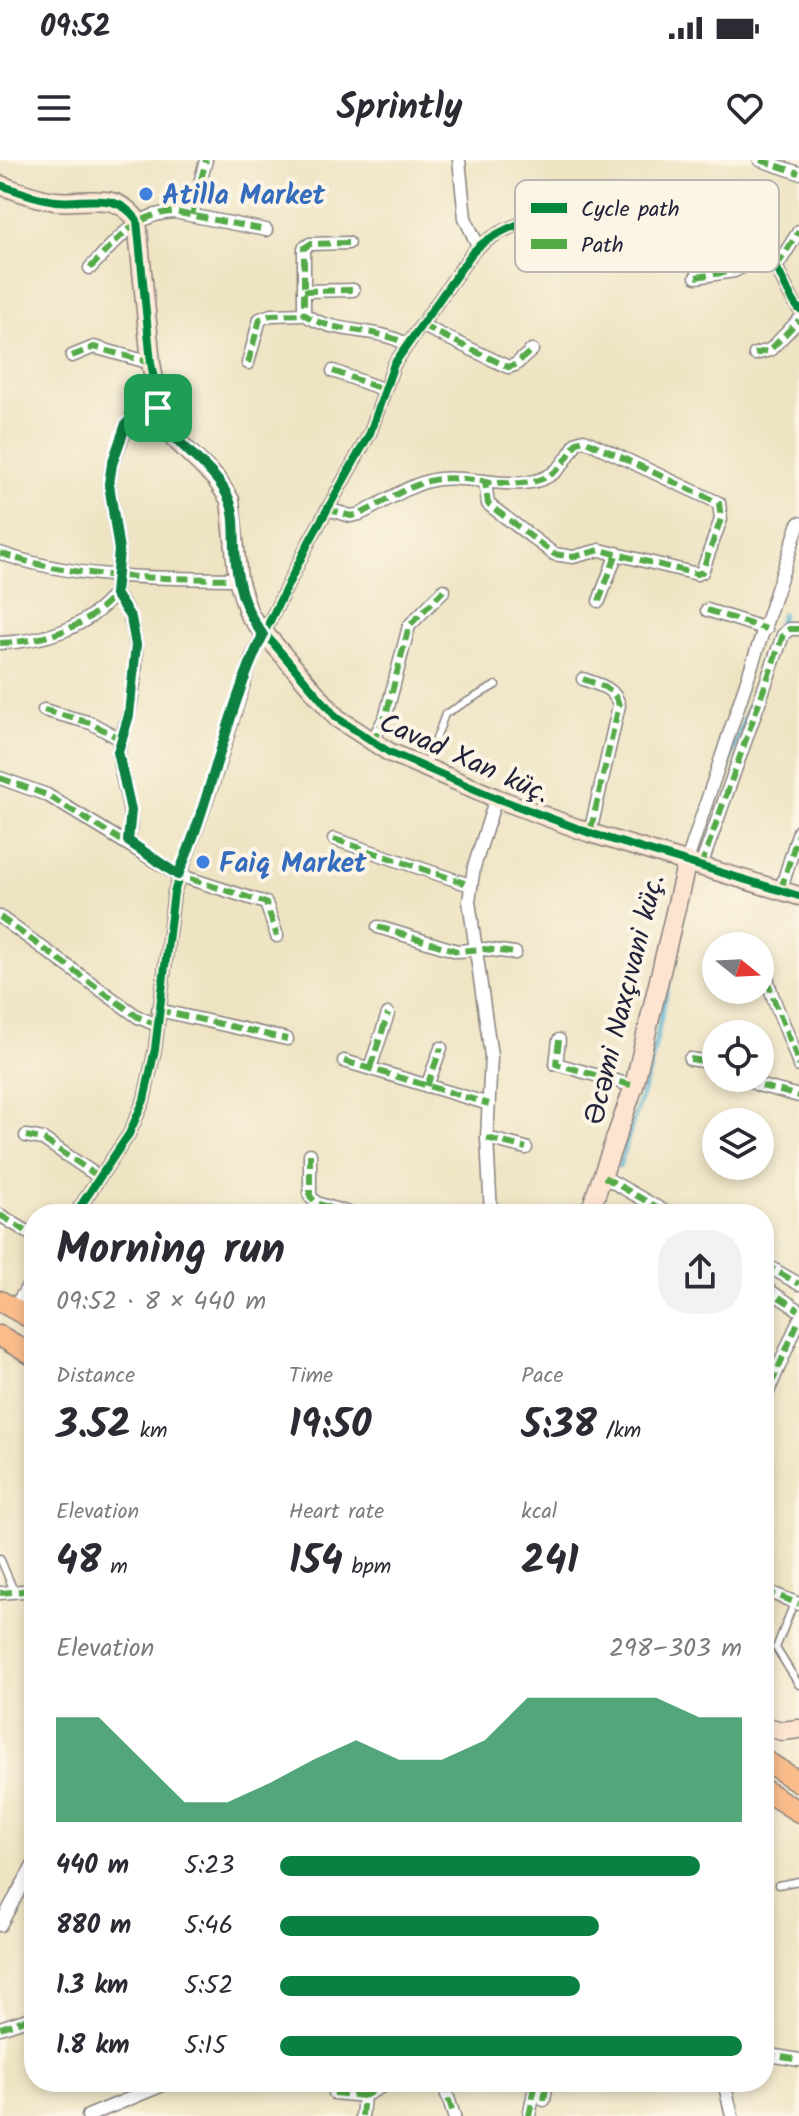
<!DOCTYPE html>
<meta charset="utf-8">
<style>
:root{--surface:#fff;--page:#f2f2f3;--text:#2b2b33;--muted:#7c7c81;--accent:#0b8043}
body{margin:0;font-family:Kalam,sans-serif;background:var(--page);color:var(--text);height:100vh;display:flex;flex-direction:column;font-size:30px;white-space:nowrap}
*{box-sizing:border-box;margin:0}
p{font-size:26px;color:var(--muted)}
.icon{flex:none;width:44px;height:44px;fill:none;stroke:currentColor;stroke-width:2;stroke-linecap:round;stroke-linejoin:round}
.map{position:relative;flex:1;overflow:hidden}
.drawer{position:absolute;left:24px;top:1044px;width:750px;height:888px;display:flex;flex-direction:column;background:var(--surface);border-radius:32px;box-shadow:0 4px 12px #0003}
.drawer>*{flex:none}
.needle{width:52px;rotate:108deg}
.buttons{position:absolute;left:702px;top:772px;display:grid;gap:16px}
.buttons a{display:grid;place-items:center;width:72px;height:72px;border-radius:50%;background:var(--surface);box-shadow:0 4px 12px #0003;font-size:40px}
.pin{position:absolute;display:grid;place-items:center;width:68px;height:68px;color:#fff;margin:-34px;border-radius:16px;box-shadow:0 4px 12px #0006}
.round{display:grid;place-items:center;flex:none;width:84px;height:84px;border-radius:32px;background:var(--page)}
.head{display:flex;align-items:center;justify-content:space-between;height:136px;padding:0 32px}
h1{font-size:44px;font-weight:800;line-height:60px}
.stats{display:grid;grid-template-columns:repeat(3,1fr);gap:12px;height:136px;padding:8px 32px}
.stats div{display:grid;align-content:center}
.stats b{font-size:40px;font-weight:800}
.stats small{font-size:22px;font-weight:400}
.stats p{font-size:22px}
.chart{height:224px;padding:16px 32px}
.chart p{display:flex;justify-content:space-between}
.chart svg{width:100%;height:144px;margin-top:8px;fill:var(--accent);opacity:.7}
ul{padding:0 32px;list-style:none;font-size:26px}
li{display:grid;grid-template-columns:128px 96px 1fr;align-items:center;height:60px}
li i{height:20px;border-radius:10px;background:var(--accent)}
.status{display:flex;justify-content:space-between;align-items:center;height:56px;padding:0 40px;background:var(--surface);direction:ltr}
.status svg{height:22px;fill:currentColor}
header{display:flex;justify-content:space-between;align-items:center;height:104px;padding:0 32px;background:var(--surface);font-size:36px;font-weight:800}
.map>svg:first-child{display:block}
</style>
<div class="status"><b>09:52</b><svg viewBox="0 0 49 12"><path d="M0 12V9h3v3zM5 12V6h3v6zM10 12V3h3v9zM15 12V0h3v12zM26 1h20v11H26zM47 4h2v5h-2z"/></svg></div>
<header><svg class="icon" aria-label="menu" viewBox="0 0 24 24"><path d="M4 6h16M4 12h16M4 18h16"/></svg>Sprintly<svg class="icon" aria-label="heart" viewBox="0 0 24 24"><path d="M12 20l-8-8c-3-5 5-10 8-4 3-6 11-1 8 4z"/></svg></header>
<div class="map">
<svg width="799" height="1956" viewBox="0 0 799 1956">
<rect width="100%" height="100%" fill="#fcf5e5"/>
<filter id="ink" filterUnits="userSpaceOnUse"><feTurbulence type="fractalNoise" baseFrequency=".0125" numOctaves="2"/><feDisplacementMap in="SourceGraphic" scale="16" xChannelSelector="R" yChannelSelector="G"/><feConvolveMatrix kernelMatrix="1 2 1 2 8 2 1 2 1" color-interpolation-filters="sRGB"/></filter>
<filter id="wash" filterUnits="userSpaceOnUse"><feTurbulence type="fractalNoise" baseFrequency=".006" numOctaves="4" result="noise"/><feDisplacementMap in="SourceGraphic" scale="32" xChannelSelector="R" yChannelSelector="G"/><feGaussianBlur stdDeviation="1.8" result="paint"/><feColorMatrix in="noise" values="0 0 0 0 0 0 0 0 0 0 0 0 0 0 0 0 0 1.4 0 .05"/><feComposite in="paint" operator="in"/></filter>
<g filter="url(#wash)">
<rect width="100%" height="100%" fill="#eee3c2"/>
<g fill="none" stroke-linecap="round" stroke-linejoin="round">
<g stroke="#4eafcd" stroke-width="5">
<path d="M698,690L782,454"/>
<path d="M619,1006L650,908L671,810"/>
</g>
</g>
</g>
<g filter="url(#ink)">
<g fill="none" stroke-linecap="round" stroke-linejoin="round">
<defs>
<g id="lane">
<path d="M427,604L445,554L496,525"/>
<path d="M0,1398L14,1431"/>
<path d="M794,1443L776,1488L799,1525"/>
<path d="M778,1725L799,1721"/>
</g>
<g id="street">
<path d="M459,0L465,58L478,86"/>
<path d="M760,0L799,13"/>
<path d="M192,55L206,0"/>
<path d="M348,83L310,84L304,88V154C333,175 374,166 406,184"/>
<path d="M777,106L799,71"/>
<path d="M90,108C115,83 135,53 174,52L266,70"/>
<path d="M696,117L734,111L767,95"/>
<path d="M304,131L353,130"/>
<path d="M423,166L508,207L515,205L532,190"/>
<path d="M755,194L770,190L799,160"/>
<path d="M72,196L94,187L151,203"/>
<path d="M248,203L260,159L271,155L304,154"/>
<path d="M333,211L385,230"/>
<path d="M327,349L351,356L360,354C384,343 412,322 439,319C474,314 530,338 559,308C566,301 571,291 577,282L584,280L719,343L721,359L702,412L697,414L600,390L573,397L554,394L488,344L485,321"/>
<path d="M0,393C76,420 159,418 238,419"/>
<path d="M115,434C144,465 137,514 129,553C126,567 118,580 119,595C121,626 136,650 128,681"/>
<path d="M599,441L617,393"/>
<path d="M707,450L766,469"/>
<path d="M0,483C46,481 85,469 115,434L119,390L109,324L112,304L130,259L158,248"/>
<path d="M583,519C599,525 614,527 619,545L590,673"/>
<path d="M44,550L91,563L120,579"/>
<path d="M372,583L386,555L409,466L444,430"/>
<path d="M0,618L47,635L178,715L266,743L277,776"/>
<path d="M334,679L470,725"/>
<path d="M687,701L799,363"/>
<path d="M701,706L783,475L789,469H799"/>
<path d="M781,729L799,671"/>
<path d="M0,757L138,857L157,865"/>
<path d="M378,767L457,791L484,789L515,793"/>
<path d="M764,802C769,839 789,870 799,906"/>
<path d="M158,850L287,879"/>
<path d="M559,880L556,904L634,926"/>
<path d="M690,899L716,903"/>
<path d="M344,901L489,944"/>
<path d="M370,908L388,854"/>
<path d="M746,918L758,925L799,936"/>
<path d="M427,926L441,888"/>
<path d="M26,976L43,979L99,1017"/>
<path d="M487,978L526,988"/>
<path d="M310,994V1036L316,1043L352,1054"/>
<path d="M604,1017L669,1054"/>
<path d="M75,1054L129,974L144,940L155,889L174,732L213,623L252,497L309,382L370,273L394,204L472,93C506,56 602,38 651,47C681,52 734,71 759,88C781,103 783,130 799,149"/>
<path d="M491,1054L487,978L491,896L469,741L474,707L496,638"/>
<path d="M0,1055L34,1076"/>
<path d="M764,1104L799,1124"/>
<path d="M764,1127L799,1150"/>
<path d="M14,1148L34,1117"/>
<path d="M764,1241L799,1160"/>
<path d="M764,1430L799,1444"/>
<path d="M0,1433L34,1430"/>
<path d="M0,1765L34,1704"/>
<path d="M0,1868L34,1857"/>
<path d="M764,1894L799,1900"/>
<path d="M443,1922L454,1956"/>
<path d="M724,1922L732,1956"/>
<path d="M334,1933L364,1936"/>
<path d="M544,1940L547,1922"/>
<path d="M88,1956L170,1922"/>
<path d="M362,1956L364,1936L390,1922"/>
<path d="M529,1956L536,1922"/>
</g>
<g id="secondary">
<path d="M0,25C18,31 37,39 56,41C87,44 115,30 137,60L151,203L161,258L175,279L216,319L230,340L238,419L249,455L337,558L389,592L496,638L590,673L799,736"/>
<path d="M589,1054L634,926L687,701"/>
<path d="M764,1566L782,1571L799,1569"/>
</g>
<g id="primary">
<path d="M0,1141L34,1160"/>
<path d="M0,1176L34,1196"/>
<path d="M764,1600L799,1622"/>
<path d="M764,1630L799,1652"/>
</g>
</defs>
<use href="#lane" stroke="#88827e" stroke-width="9"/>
<use href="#street" stroke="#88827e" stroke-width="15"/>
<use href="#secondary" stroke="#88827e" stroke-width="21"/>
<use href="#primary" stroke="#88827e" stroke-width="23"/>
<use href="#lane" stroke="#fff" stroke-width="6"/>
<use href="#street" stroke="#fff" stroke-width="12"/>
<use href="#secondary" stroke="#fde4d1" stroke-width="18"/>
<use href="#primary" stroke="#fabc8b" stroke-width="20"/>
<g stroke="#53aa46" stroke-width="6" stroke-dasharray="12 6" stroke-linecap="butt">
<path d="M760,0L799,13"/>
<path d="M192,55L206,0"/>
<path d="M348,83L310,84L304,88V154C333,175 374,166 406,184"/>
<path d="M777,106L799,71"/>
<path d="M90,108C115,83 135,53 174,52L266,70"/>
<path d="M696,117L734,111L767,95"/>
<path d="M304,131L353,130"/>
<path d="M423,166L508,207L515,205L532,190"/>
<path d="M755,194L770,190L799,160"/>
<path d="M72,196L94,187L151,203"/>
<path d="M248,203L260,159L271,155L304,154"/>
<path d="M333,211L385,230"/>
<path d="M327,349L351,356L360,354C384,343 412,322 439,319C474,314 530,338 559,308C566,301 571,291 577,282L584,280L719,343L721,359L702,412L697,414L600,390L573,397L554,394L488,344L485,321"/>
<path d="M0,393C76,420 159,418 238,419"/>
<path d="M115,434C144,465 137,514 129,553C126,567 118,580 119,595C121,626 136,650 128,681"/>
<path d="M599,441L617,393"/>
<path d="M707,450L766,469"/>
<path d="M0,483C46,481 85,469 115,434L119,390L109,324L112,304L130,259L158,248"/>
<path d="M583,519C599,525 614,527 619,545L590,673"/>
<path d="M44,550L91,563L120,579"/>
<path d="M372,583L386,555L409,466L444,430"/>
<path d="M0,618L47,635L178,715L266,743L277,776"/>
<path d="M334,679L470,725"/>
<path d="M701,706L783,475L789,469H799"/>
<path d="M781,729L799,671"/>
<path d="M0,757L138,857L157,865"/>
<path d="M378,767L457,791L484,789L515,793"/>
<path d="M764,802C769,839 789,870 799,906"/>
<path d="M158,850L287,879"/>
<path d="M559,880L556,904L634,926"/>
<path d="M690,899L716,903"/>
<path d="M344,901L489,944"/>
<path d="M370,908L388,854"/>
<path d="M746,918L758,925L799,936"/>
<path d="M427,926L441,888"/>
<path d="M26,976L43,979L99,1017"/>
<path d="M487,978L526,988"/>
<path d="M310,994V1036L316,1043L352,1054"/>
<path d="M604,1017L669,1054"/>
<path d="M0,1055L34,1076"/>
<path d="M764,1104L799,1124"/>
<path d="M764,1127L799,1150"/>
<path d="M764,1241L799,1160"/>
<path d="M764,1430L799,1444"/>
<path d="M0,1433L34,1430"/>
<path d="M0,1868L34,1857"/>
<path d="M764,1894L799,1900"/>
<path d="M443,1922L454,1956"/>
<path d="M334,1933L364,1936"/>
<path d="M544,1940L547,1922"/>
<path d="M362,1956L364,1936L390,1922"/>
<path d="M529,1956L536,1922"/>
</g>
<defs>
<g id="cycleway">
<path d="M0,25C18,31 37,39 56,41C87,44 115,30 137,60L151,203L161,258L175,279L216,319L230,340L238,419L249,455L337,558L389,592L496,638L590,673L799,736"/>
<path d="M75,1054L129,974L144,940L155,889L174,732L213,623L252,497L309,382L370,273L394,204L472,93C506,56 602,38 651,47C681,52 734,71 759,88C781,103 783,130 799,149"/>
</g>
</defs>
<use href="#cycleway" stroke="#fcf5e5" stroke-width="13"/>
<use href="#cycleway" stroke="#00873e" stroke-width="8"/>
</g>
</g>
<g fill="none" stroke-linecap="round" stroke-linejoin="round" filter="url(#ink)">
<defs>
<path id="route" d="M158,248C170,287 213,302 229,339C236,355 234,371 235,388C236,421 243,448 263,475C226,551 212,637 178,715L128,681L131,650L118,592L129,555L136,485L131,458L115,434L119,390L109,324L112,304L126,264L135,256Z"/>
</defs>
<use href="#route" stroke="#fff" stroke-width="16"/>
<use href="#route" stroke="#0b8043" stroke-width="10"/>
</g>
<g fill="#3f7fe0" stroke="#fcf5e5" stroke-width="3">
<circle cx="146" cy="34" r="8"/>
<circle cx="203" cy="702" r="8"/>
</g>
<g text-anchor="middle" stroke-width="8" stroke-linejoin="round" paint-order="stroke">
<g font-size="28" font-weight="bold" fill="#366cbe" stroke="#fcf5e5" text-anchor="start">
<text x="162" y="44">Atilla Market</text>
<text x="219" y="712">Faiq Market</text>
</g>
<g font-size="28" fill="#22223b" stroke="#fcf5e5">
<text transform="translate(465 597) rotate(24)" y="10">Cavad Xan küç.</text>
<text transform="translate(623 839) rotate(-76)" y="10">Əcəmi Naxçıvani küç.</text>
</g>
</g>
<rect x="515" y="20" width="264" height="92" rx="12" fill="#fcf5e5" stroke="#bbb6b2" stroke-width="2"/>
<rect x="531" y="43" width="36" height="10" fill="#00873e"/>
<rect x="531" y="79" width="36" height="10" fill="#53aa46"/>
<g font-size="22" fill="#22223b">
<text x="581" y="56">Cycle path</text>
<text x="581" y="92">Path</text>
</g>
</svg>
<div class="buttons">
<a><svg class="needle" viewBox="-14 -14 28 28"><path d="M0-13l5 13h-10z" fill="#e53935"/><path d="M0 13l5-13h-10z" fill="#7c7c81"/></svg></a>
<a><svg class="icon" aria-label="locate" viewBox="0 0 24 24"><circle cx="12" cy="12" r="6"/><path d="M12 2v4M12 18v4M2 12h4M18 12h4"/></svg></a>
<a><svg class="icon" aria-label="layers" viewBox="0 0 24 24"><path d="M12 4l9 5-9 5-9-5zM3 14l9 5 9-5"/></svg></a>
</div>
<div class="pin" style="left:158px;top:248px;background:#1e9e55"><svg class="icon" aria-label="arrive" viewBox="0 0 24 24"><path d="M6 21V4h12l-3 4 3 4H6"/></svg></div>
<section class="drawer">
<div class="head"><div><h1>Morning run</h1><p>09:52 · 8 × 440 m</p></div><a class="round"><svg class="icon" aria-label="share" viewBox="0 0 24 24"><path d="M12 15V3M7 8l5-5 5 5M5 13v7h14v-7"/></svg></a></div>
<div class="stats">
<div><p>Distance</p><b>3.52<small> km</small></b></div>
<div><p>Time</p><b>19:50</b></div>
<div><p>Pace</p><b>5:38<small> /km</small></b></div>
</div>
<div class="stats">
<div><p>Elevation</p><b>48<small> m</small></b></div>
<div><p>Heart rate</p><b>154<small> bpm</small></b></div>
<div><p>kcal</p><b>241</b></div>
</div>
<div class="chart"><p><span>Elevation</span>298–303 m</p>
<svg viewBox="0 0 160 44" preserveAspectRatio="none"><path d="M0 44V12L10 12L20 25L30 38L40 38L50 32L60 25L70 19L80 25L90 25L100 19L110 6L120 6L130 6L140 6L150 12L160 12V44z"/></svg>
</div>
<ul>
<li><b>440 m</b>5:23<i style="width:91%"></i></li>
<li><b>880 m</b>5:46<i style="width:69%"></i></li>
<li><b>1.3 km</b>5:52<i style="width:65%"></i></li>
<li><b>1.8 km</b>5:15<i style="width:100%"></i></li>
</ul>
</section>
</div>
